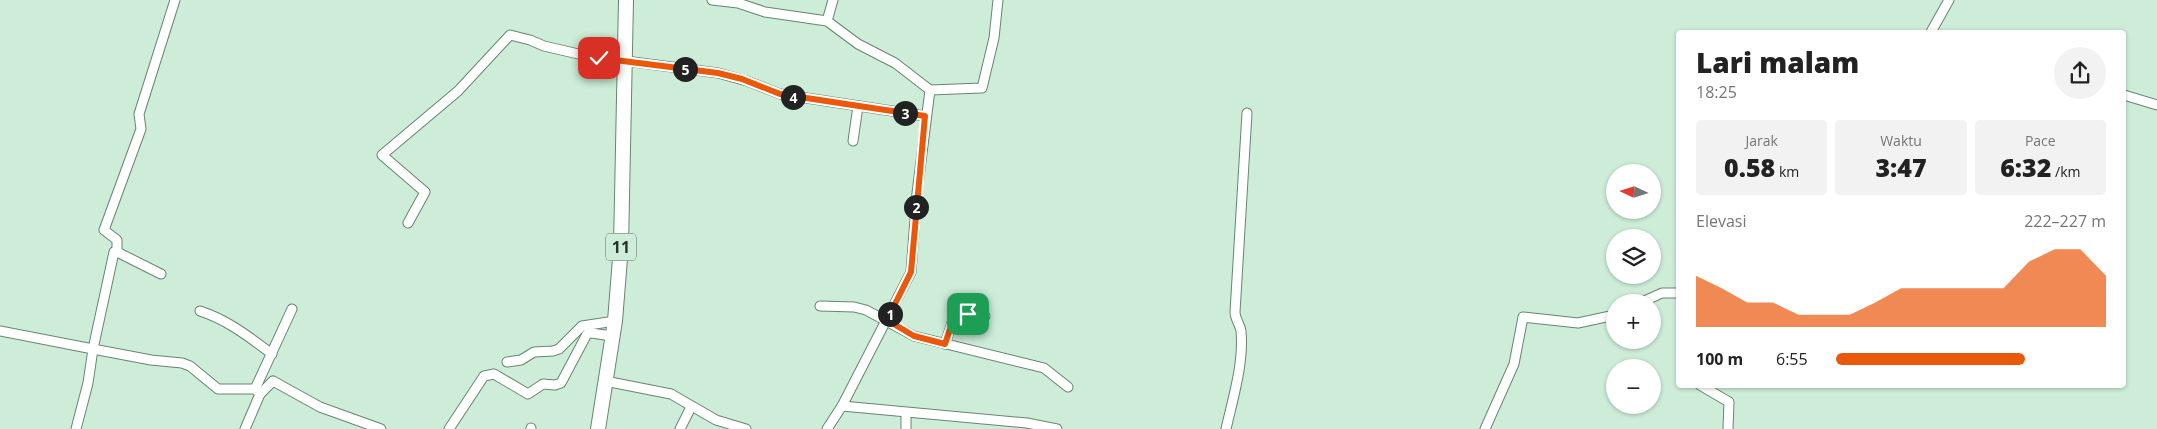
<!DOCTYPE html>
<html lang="id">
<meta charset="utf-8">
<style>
:root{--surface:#fff;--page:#f2f2f2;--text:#222;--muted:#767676;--accent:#ea580c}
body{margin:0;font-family:"Open Sans",sans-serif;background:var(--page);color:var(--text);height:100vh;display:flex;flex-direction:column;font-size:19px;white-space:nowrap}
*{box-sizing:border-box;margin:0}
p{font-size:16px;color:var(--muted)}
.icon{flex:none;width:28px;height:28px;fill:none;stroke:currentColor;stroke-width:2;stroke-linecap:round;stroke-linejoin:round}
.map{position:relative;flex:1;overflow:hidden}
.drawer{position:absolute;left:1676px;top:30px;width:450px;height:358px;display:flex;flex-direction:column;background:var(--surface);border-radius:5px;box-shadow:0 1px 4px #0004}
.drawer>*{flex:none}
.needle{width:32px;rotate:274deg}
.buttons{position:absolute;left:1606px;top:164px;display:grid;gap:10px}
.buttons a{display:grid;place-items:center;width:55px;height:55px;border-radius:50%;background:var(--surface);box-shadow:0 1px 4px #0004;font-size:25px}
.pin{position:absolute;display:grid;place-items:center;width:42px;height:42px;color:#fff;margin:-21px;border-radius:10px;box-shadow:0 2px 8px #0006}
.km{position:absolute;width:25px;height:25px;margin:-12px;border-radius:50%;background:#222;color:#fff;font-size:14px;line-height:25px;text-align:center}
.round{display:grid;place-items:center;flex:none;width:52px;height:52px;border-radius:26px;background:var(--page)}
.summary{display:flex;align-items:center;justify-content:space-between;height:85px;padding:0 20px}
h1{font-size:28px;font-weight:800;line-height:38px}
.stats{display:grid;grid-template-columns:repeat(3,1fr);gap:8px;height:85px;padding:5px 20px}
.stats div{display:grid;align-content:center;border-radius:5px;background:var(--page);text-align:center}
.stats b{font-size:25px;font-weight:800}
.stats small{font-size:14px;font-weight:400}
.stats p{font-size:14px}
.chart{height:140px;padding:10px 20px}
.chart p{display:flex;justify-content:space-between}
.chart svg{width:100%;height:90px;margin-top:5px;fill:var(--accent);opacity:.7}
ul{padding:0 20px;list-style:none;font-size:16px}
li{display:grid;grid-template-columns:80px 60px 1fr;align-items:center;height:38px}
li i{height:12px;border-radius:6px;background:var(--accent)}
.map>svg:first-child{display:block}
</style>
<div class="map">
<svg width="2157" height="429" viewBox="0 0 2157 429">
<rect width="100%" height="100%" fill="#cdedd8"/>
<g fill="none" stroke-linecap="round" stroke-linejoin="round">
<defs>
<g id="minor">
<path d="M712,0L738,3L765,12L827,21L858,44L895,63L930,90"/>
<path d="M827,21L833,0"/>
<path d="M1931,32L1949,0"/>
<path d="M930,90L982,88L994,38L998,0"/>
<path d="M2124,95L2157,105"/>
<path d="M853,141L858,106"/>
<path d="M408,223L425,192L382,155L458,91L510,35L530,40L544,46L587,56L718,73L747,81L780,94L925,116"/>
<path d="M117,252V240L104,230L141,129L139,114L175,0"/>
<path d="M161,274L117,252H114L93,349L151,360L182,363L190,366L218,389H255L260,394L245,429"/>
<path d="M1642,302L1662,293H1679"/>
<path d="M820,306L854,307L866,310L914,336L1044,368L1068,387"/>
<path d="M200,311C228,320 249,337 272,354"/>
<path d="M0,331L93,349L88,383L76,429"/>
<path d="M945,344L952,323L961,314L985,316"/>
<path d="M507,362L521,360L534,352L553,351L559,349L582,326L615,321"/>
<path d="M605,381L671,394L716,420L746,429"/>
<path d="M1700,385L1729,402L1728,429"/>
<path d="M255,389L292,309"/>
<path d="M260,394L273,381L320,407L381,429"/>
<path d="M842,406L1027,423L1057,429"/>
<path d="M906,413V429"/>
<path d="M449,429L484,376L494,374L528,394L543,384L555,385L561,383L587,334L591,333L612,336"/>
<path d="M531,429V428"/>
<path d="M680,429L691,407"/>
<path d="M827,429L842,406L911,272L917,193L930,90"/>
<path d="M1226,429C1233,398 1244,363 1241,331C1240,324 1235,319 1235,312L1247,113"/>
<path d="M1485,429L1514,364L1523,317L1578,323L1615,315"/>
</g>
<path id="trunk" d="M598,429L615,321L621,246L626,0"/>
</defs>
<use href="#minor" stroke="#678572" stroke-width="11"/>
<use href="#trunk" stroke="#678572" stroke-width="16"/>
<use href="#minor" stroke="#fff" stroke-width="9"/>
<use href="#trunk" stroke="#fff" stroke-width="14"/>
</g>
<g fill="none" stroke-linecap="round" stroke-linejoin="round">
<defs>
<path id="route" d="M599,58L718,73L742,79L780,94L925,116L911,272L887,320L914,336L945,344L952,323L961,314H968"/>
</defs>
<use href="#route" stroke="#fff" stroke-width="10"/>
<use href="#route" stroke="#ea580c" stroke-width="6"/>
</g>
<g text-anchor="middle" stroke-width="5" stroke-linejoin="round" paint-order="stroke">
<rect fill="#cdedd8" stroke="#5a6c60" stroke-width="1" x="606" y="233.5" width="30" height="27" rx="4"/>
<g font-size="16" font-weight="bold" fill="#28342c">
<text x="621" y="253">11</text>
</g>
</g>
</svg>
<div class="buttons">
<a><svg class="needle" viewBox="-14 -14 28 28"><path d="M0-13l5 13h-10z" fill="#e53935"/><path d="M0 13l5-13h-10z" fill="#767676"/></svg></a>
<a><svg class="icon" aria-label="layers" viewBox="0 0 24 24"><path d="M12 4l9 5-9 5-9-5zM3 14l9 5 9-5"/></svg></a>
<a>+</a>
<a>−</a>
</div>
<div class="pin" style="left:968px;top:314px;background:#1e9e55"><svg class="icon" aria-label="arrive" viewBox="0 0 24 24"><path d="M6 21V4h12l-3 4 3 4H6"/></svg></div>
<div class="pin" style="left:599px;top:58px;background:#d93025"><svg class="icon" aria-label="check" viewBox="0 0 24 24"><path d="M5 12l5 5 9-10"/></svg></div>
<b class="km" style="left:890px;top:314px">1</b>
<b class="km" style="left:916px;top:207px">2</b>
<b class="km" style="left:905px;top:113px">3</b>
<b class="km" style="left:793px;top:97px">4</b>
<b class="km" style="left:685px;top:69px">5</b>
<section class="drawer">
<div class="summary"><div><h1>Lari malam</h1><p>18:25</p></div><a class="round"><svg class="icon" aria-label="share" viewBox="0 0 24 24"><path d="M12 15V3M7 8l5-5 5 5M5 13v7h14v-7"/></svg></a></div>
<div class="stats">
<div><p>Jarak</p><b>0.58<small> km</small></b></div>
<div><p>Waktu</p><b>3:47</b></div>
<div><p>Pace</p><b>6:32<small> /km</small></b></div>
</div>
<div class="chart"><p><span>Elevasi</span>222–227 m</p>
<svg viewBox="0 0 160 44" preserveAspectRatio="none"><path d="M0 44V19L10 25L20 32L30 32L40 38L50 38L60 38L70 32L80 25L90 25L100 25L110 25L120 25L130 12L140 6L150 6L160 19V44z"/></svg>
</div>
<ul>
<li><b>100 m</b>6:55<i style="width:70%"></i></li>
</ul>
</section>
</div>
